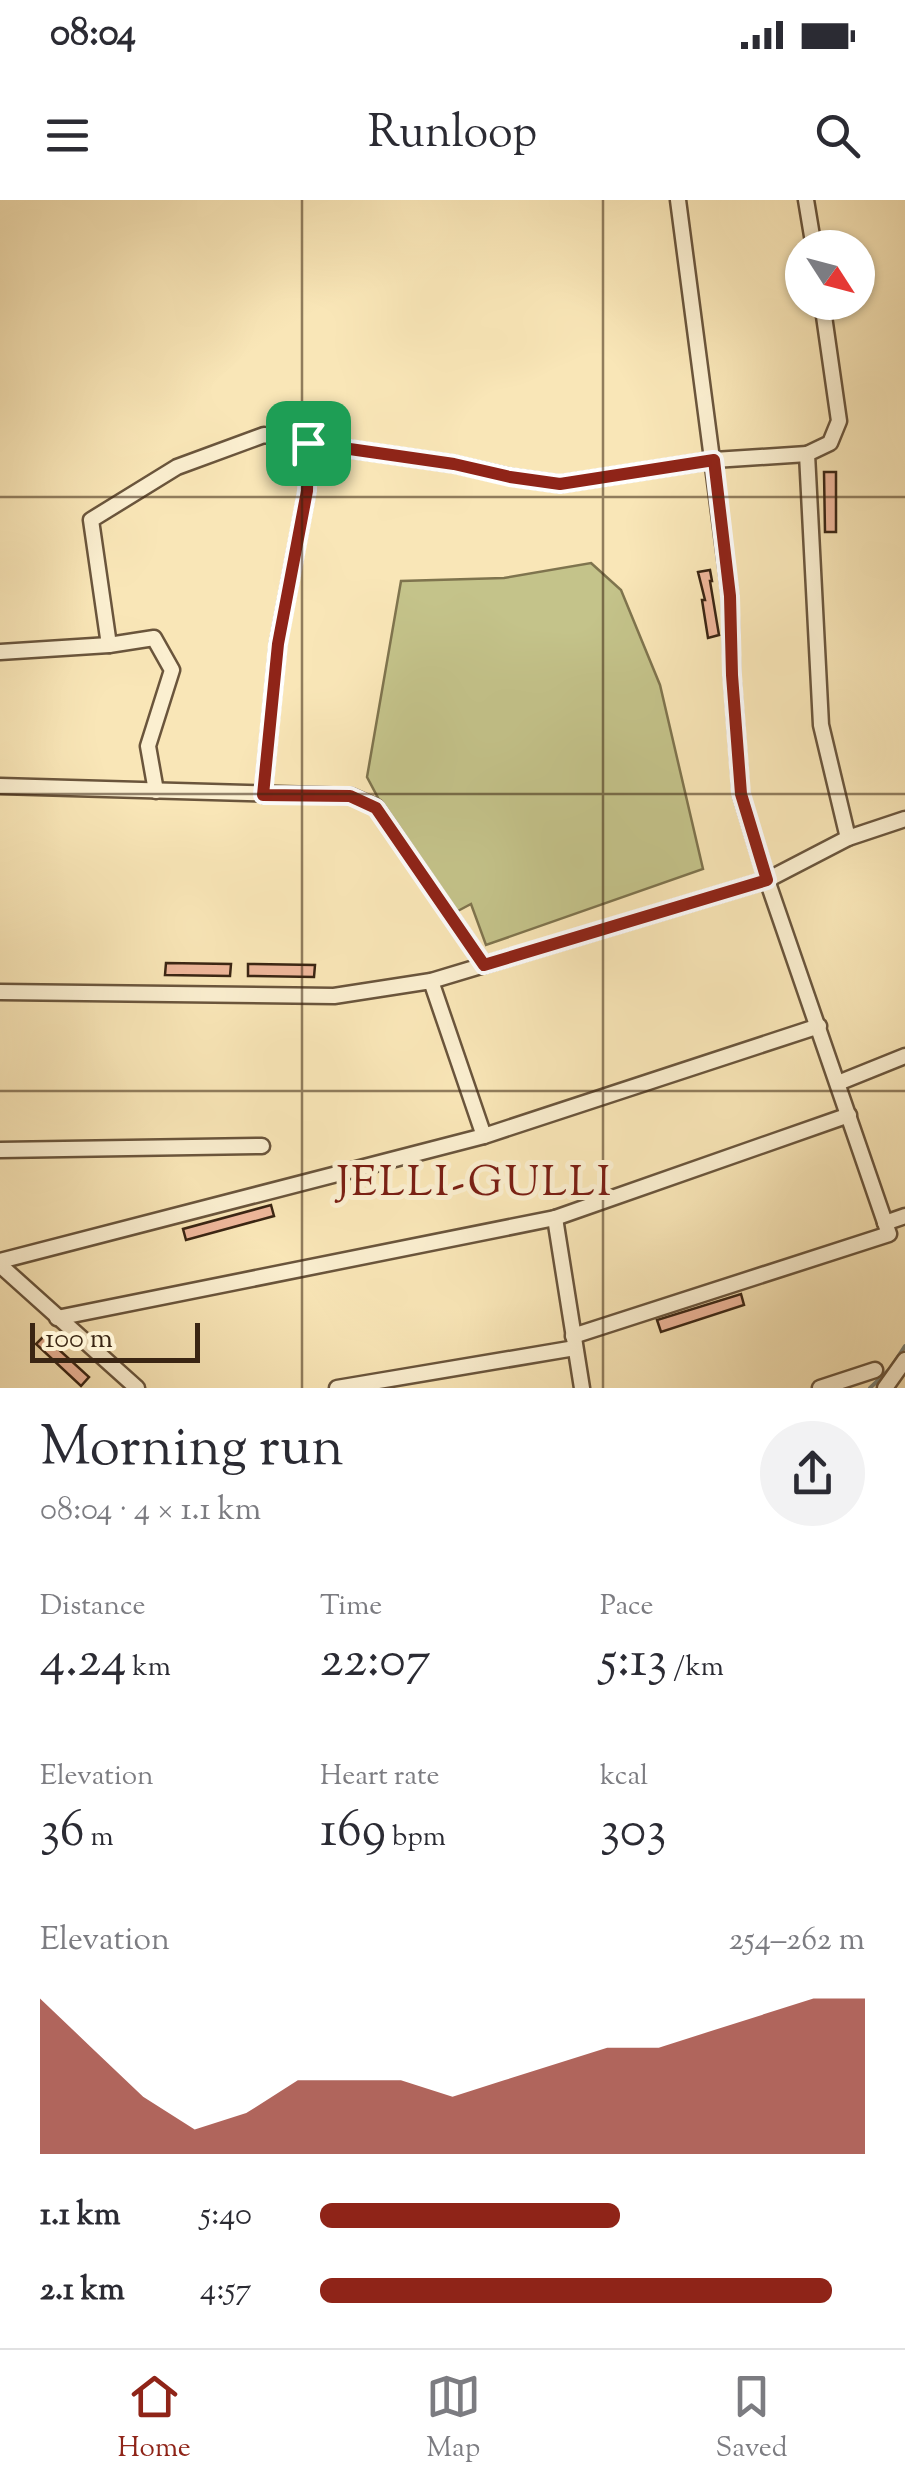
<!DOCTYPE html>
<meta charset="utf-8">
<style>
:root{--surface:#fff;--page:#f2f2f3;--text:#2b2b33;--muted:#7c7c81;--line:#e1e1e2;--accent:#8f2418}
body{margin:0;font-family:"Sorts Mill Goudy",serif;background:var(--page);color:var(--text);height:100vh;display:flex;flex-direction:column;font-size:38px;white-space:nowrap}
*{box-sizing:border-box;margin:0}
p{font-size:32px;color:var(--muted)}
.icon{flex:none;width:55px;height:55px;fill:none;stroke:currentColor;stroke-width:2;stroke-linecap:round;stroke-linejoin:round}
.map{position:relative;height:1188px;overflow:hidden}
.drawer{display:flex;flex-direction:column;background:var(--surface);flex:1}
.drawer>*{flex:none}
.needle{width:65px;rotate:126deg}
.fabs{position:absolute;left:785px;top:30px;display:grid;gap:20px}
.fabs a{display:grid;place-items:center;width:90px;height:90px;border-radius:50%;background:var(--surface);box-shadow:0 2px 8px #0004;font-size:50px}
.scale{position:absolute;left:30px;bottom:25px;width:170px;box-sizing:border-box;padding-left:10px;border:5px solid #3a2513;border-top:0;font-size:28px;line-height:35px;white-space:nowrap;color:#3a2513;-webkit-text-stroke:8px #fbefd0;paint-order:stroke}
.pin{position:absolute;display:grid;place-items:center;width:85px;height:85px;color:#fff;margin:-42px;border-radius:20px;box-shadow:0 5px 15px #0006}
.round{display:grid;place-items:center;flex:none;width:105px;height:105px;border-radius:52px;background:var(--page)}
.summary{display:flex;align-items:center;justify-content:space-between;height:170px;padding:0 40px}
h1{font-size:55px;font-weight:600;line-height:75px}
.figures{display:grid;grid-template-columns:repeat(3,1fr);gap:15px;height:170px;padding:10px 40px}
.figures div{display:grid;align-content:center}
.figures b{font-size:50px;font-weight:600}
.figures small{font-size:28px;font-weight:400}
.figures p{font-size:28px}
.chart{height:280px;padding:20px 40px}
.chart p{display:flex;justify-content:space-between}
.chart svg{width:100%;height:180px;margin-top:10px;fill:var(--accent);opacity:.7}
ul{padding:0 40px;list-style:none;font-size:32px}
li{display:grid;grid-template-columns:160px 120px 1fr;align-items:center;height:75px}
li i{height:25px;border-radius:12px;background:var(--accent)}
.status{display:flex;justify-content:space-between;align-items:center;height:70px;padding:0 50px;background:var(--surface);direction:ltr}
.status svg{height:28px;fill:currentColor}
header{display:flex;justify-content:space-between;align-items:center;height:130px;padding:0 40px;background:var(--surface);font-size:45px;font-weight:600}
.tabs{display:flex;justify-content:space-around;align-items:center;height:140px;border-top:2px solid var(--line);background:var(--surface);font-size:28px;color:var(--muted)}
.tabs a{display:grid;justify-items:center;gap:5px}
.tabs .selected{color:var(--accent)}
.map>svg:first-child{display:block}
</style>
<div class="status"><b>08:04</b><svg viewBox="0 0 49 12"><path d="M0 12V9h3v3zM5 12V6h3v6zM10 12V3h3v9zM15 12V0h3v12zM26 1h20v11H26zM47 4h2v5h-2z"/></svg></div>
<header><svg class="icon" aria-label="menu" viewBox="0 0 24 24"><path d="M4 6h16M4 12h16M4 18h16"/></svg>Runloop<svg class="icon" aria-label="search" viewBox="0 0 24 24"><circle cx="10" cy="10" r="6"/><path d="M15 15l6 6"/></svg></header>
<div class="map">
<svg width="905" height="1188" viewBox="0 0 905 1188">
<rect width="100%" height="100%" fill="#f9e6b7"/>
<filter id="stains"><feTurbulence type="fractalNoise" baseFrequency=".002" numOctaves="4"/><feColorMatrix values="0 0 0 0 .2 0 0 0 0 .09 0 0 0 0 .02 0 0 0 .5 -.17"/></filter>
<radialGradient id="worn" r=".72"><stop offset=".6" stop-color="#630" stop-opacity="0"/><stop offset="1" stop-color="#630" stop-opacity=".3"/></radialGradient>
<path fill="#c4c38a" stroke="#7f744e" stroke-width="2.5" d="M591,363L621,390L660,485L703,669L486,745L471,704L454,713L401,641L367,577L401,381L504,378Z"/>
<g fill="none" stroke-linecap="round" stroke-linejoin="round">
<path stroke="#788076" stroke-width="4" d="M870,1188L890,1169L905,1146"/>
</g>
<g fill="#efb79b" stroke="#3a2513" stroke-width="2.5">
<path d="M824,272H836V332H825Z"/>
<path d="M710,370L712,381H710L719,435L708,438L702,400H705L698,372Z"/>
<path d="M166,763L231,764L230,776L165,775Z"/>
<path d="M248,764L315,765L314,777L248,776Z"/>
<path d="M271,1005L274,1016L186,1040L183,1029Z"/>
<path d="M741,1094L744,1105L661,1132L657,1120Z"/>
<path d="M44,1136L89,1177L81,1186L36,1144Z"/>
</g>
<g fill="none" stroke-linecap="round" stroke-linejoin="round">
<defs>
<g id="street">
<path d="M806,0L814,48"/>
<path d="M822,102L839,221L830,243L807,254L821,525L848,638"/>
<path d="M109,445L91,320L177,267L264,235L308,243L454,264L511,277L560,284L714,260L807,254"/>
<path d="M0,452L109,445L154,438L172,470L148,546L156,591"/>
<path d="M0,586L351,596L376,607L484,765"/>
<path d="M263,595L278,443L307,291L308,243"/>
<path d="M431,781L484,936"/>
<path d="M0,792L334,796L431,781L767,680L848,638L905,619"/>
<path d="M838,883L905,856"/>
<path d="M0,950L262,946"/>
<path d="M555,1018L582,1188"/>
<path d="M885,1023L905,1016"/>
<path d="M0,1061L484,936L819,826"/>
<path d="M0,1065L137,1188"/>
<path d="M57,1118L555,1018L849,915"/>
<path d="M573,1136L889,1034L767,680L741,595L732,475L730,396L678,0"/>
<path d="M337,1188L575,1148"/>
<path d="M820,1188L875,1170"/>
<path d="M885,1188L905,1160"/>
</g>
</defs>
<use href="#street" stroke="#6a553c" stroke-width="19"/>
<use href="#street" stroke="#fbefd0" stroke-width="14"/>
</g>
<g fill="none" stroke-linecap="round" stroke-linejoin="round">
<defs>
<path id="route" d="M308,243L454,264L510,277L560,284L714,260L730,396L732,475L741,594L767,680L484,765L376,608L350,596L263,595L278,444L307,291Z"/>
</defs>
<use href="#route" stroke="#fff" stroke-width="20"/>
<use href="#route" stroke="#8f2418" stroke-width="12"/>
</g>
<path fill="none" stroke="#3a2513" stroke-width="2.5" stroke-opacity="0.55" d="M302,0V1188M603,0V1188M0,297H905M0,594H905M0,891H905"/>
<g text-anchor="middle" stroke-width="10" stroke-linejoin="round" paint-order="stroke">
<g font-size="42" letter-spacing="2.5" fill="#7a1f14" stroke="#fbefd0">
<text x="475" y="995">JELLI-GULLI</text>
</g>
</g>
<rect width="100%" height="100%" filter="url(#stains)"/>
<rect width="100%" height="100%" fill="url(#worn)"/>
</svg>
<div class="fabs">
<a><svg class="needle" viewBox="-14 -14 28 28"><path d="M0-13l5 13h-10z" fill="#e53935"/><path d="M0 13l5-13h-10z" fill="#7c7c81"/></svg></a>
</div>
<div class="scale">100 m</div>
<div class="pin" style="left:308px;top:243px;background:#1e9e55"><svg class="icon" aria-label="arrive" viewBox="0 0 24 24"><path d="M6 21V4h12l-3 4 3 4H6"/></svg></div>
</div>
<section class="drawer">
<div class="summary"><div><h1>Morning run</h1><p>08:04 · 4 × 1.1 km</p></div><a class="round"><svg class="icon" aria-label="share" viewBox="0 0 24 24"><path d="M12 15V3M7 8l5-5 5 5M5 13v7h14v-7"/></svg></a></div>
<div class="figures">
<div><p>Distance</p><b>4.24<small> km</small></b></div>
<div><p>Time</p><b>22:07</b></div>
<div><p>Pace</p><b>5:13<small> /km</small></b></div>
</div>
<div class="figures">
<div><p>Elevation</p><b>36<small> m</small></b></div>
<div><p>Heart rate</p><b>169<small> bpm</small></b></div>
<div><p>kcal</p><b>303</b></div>
</div>
<div class="chart"><p><span>Elevation</span>254–262 m</p>
<svg viewBox="0 0 160 44" preserveAspectRatio="none"><path d="M0 44V6L10 18L20 30L30 38L40 34L50 26L60 26L70 26L80 30L90 26L100 22L110 18L120 18L130 14L140 10L150 6L160 6V44z"/></svg>
</div>
<ul>
<li><b>1.1 km</b>5:40<i style="width:55%"></i></li>
<li><b>2.1 km</b>4:57<i style="width:94%"></i></li>
</ul>
</section>
<nav class="tabs">
<a class="selected"><svg class="icon" aria-label="home" viewBox="0 0 24 24"><path d="M3 11l9-7 9 7M6 9v11h12V9"/></svg>Home</a>
<a><svg class="icon" aria-label="map" viewBox="0 0 24 24"><path d="M3 6l6-2 6 2 6-2v14l-6 2-6-2-6 2zM9 4v14M15 6v14"/></svg>Map</a>
<a><svg class="icon" aria-label="saved" viewBox="0 0 24 24"><path d="M7 4h10v16l-5-4-5 4z"/></svg>Saved</a>
</nav>
